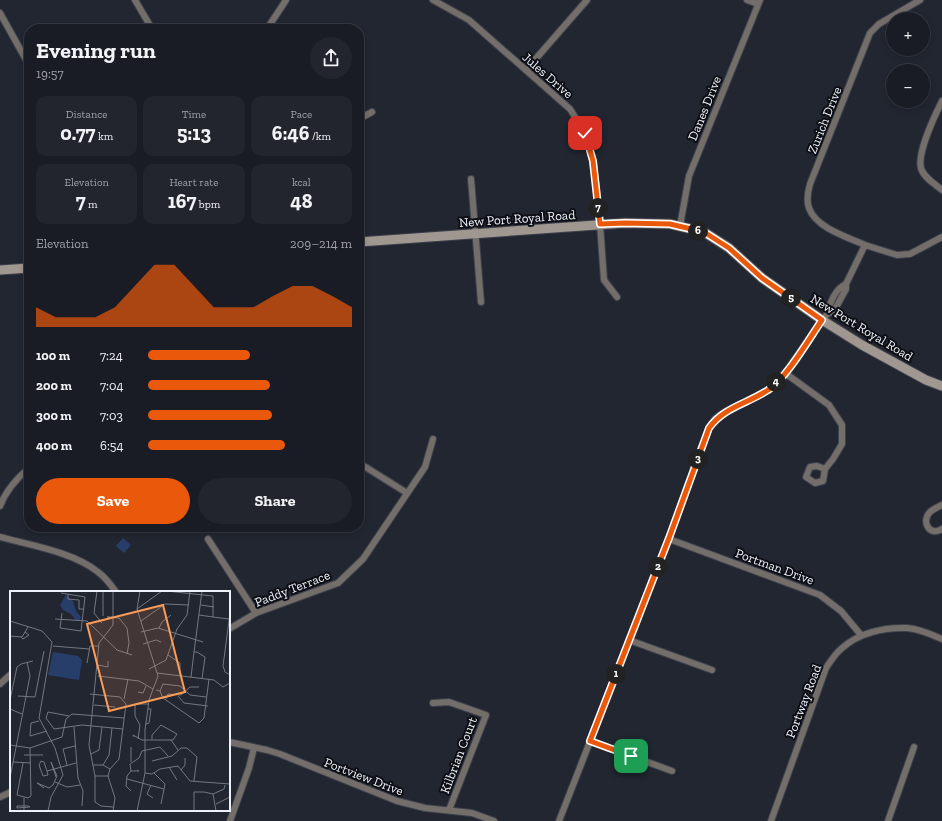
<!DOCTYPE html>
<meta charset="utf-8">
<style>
:root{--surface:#191c25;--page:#22252d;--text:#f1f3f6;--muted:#9fa1a7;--line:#373a42;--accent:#ea580c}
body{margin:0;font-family:"Zilla Slab",serif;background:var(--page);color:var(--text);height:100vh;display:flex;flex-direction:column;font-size:15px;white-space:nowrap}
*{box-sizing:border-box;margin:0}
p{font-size:13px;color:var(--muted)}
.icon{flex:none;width:22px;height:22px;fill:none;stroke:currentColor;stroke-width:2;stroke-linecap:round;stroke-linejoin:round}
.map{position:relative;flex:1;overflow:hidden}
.panel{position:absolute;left:24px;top:24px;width:340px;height:508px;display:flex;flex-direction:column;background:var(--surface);border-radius:16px;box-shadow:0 2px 6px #0003,0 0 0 1px var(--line)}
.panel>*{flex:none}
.controls{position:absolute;left:886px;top:12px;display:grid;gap:8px}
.controls a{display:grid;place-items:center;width:44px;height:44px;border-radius:50%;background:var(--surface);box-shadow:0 2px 6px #0003,0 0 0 1px var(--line);font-size:20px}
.pin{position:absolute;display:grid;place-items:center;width:34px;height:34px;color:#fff;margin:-17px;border-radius:8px;box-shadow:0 2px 6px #0006}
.km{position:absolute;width:20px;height:20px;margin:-10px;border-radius:50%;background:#222;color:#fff;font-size:11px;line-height:20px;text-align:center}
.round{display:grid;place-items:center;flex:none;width:42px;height:42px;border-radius:21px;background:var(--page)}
.overview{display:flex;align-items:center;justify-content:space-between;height:68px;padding:0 12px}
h1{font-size:22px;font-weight:700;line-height:30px}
.metrics{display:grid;grid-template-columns:repeat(3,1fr);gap:6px;height:68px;padding:4px 12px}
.metrics div{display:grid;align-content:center;border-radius:10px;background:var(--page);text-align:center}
.metrics b{font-size:20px;font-weight:700}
.metrics small{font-size:11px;font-weight:400}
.metrics p{font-size:11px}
.chart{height:112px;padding:8px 12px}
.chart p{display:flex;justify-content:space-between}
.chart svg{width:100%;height:72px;margin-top:4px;fill:var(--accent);opacity:.7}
.button{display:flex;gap:8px;margin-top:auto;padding:8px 12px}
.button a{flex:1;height:46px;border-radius:24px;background:var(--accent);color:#fff;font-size:16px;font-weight:700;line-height:46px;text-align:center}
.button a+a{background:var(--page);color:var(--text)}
ul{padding:0 12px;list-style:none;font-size:13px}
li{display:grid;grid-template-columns:64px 48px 1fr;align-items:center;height:30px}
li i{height:10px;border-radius:5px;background:var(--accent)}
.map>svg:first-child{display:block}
</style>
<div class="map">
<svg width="942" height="821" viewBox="0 0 942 821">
<rect width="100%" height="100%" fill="#212631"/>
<path fill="#273e6b" d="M123,538L131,545L124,553L116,546Z"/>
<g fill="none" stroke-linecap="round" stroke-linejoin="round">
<defs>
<g id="street">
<path d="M135,0L152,29"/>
<path d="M433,0L469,20L570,109L585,133L593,161L600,224L604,280L617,297"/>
<path d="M747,0L758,4"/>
<path d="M0,13L29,65"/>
<path d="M267,29L286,0"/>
<path d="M526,70L587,0"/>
<path d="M942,101C935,115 917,153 921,168C923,177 935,184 942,190"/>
<path d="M359,119L372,112"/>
<path d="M471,179L481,302"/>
<path d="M680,226L689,176L760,0"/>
<path d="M865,245C847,237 816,228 809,208C806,200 808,191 810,184L870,33L879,24L920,0"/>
<path d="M846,284L865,245L897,255L910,254L942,237"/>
<path d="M846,284V289L834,311L827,314C829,304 836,288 846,284Z"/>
<path d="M785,373L829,405L842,425V444L833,459L825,469L823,481L815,483L806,477L810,467L817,466L825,469"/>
<path d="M359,463L407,493"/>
<path d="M942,505C938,507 933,509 930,512C921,521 929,537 942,529"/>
<path d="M0,506C6,490 16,479 29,468"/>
<path d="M0,537C30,545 73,552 98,572C105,577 111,585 116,592"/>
<path d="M208,539L256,613"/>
<path d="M669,539L820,595L841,611L861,635"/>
<path d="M229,629L256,613L338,583L363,559L425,467L433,439"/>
<path d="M629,640L712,670"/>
<path d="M0,684L11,674"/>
<path d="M433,703L449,702L486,715L449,810"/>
<path d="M590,741L672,771"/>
<path d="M229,742L267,750L280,754L397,801L425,808L472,813L494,821"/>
<path d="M0,797L11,792"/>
<path d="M230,821L249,768L254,748"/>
<path d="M559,821L669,539L709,428L715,419L723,413L769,390L785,373L827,314"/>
<path d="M771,821L826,668C830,662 835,654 841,649C858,633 884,627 907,628C919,629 931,634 942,639"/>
<path d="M888,821L914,747"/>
</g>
<g id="secondary">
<path d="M359,242L625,223L670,224L704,232L729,248L762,278L822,320L862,345L926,380L942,386"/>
<path d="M0,270L29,268"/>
</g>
</defs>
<use href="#street" stroke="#3e424d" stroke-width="8"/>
<use href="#secondary" stroke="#3e424d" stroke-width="11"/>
<use href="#street" stroke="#746e6a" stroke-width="6"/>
<use href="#secondary" stroke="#a19791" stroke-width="9"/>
</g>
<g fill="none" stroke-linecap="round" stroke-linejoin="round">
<defs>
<path id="route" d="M585,133L593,161L600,224L625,223L670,224L704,232L729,248L762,278L822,320C809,339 786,379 768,390C747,404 724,407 709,428L669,538L590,741L631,756"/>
</defs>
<use href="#route" stroke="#fff" stroke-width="8"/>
<use href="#route" stroke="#ea580c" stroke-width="5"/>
</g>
<g text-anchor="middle" stroke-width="4" stroke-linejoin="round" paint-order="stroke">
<g font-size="13" fill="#edf1f9" stroke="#0d0f14">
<text transform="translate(548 75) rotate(41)" y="5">Jules Drive</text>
<text transform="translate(704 108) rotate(-68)" y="5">Danes Drive</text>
<text transform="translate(824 120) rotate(-68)" y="5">Zurich Drive</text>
<text transform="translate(517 218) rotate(-4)" y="5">New Port Royal Road</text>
<text transform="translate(862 327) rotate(31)" y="5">New Port Royal Road</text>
<text transform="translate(775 566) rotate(20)" y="5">Portman Drive</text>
<text transform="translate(292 588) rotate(-21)" y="5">Paddy Terrace</text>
<text transform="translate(803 701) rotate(-69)" y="5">Portway Road</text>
<text transform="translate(458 755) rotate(-69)" y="5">Kilbrian Court</text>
<text transform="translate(364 776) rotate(21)" y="5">Portview Drive</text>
</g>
</g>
<g transform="translate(10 591)">
<rect width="220" height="220" fill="#212631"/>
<path d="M56,4L63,10L66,20L71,26L70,29L66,30L61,23L53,19L50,14ZM43,61L68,65L72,69L69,89L38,84Z" fill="#273e6b"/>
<path fill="none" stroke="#737781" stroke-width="1" d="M87,0L84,22L92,32M93,0V25M103,0V34L89,52L79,154L85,185V211L91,215L103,216M156,0L203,5V26L189,24M220,0V14M51,2L75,6L71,40L50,37L52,22M58,3V8L69,9V18H74M191,14L204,16M127,18L152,0M220,22L213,75L215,81L220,84M103,26H97L109,27L117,37L119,52L117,63M203,26L219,28M45,28L77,30L107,59L122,64M0,30L32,40L42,51L29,127L45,157L53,184L41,206L38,220M131,30L155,13L179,14M149,37L152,31L161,24M131,41L148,37L193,51M0,45L12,46L18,36M11,46L13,48L19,44L15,41M133,53L146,49L151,51M43,55L79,58M184,61L192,0M158,64L170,72V84M77,72L80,55H89M88,74L98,76V70M139,78L156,69L167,38L177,24L180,0M147,82L204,89L213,96L220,92M88,85L129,90L143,98M181,86L184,61H187L195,66L192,88M146,99L150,100L153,107L189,132L194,127L199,88M150,100L153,93L170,95L180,104L196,106M128,101L133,102L136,95M80,103L110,106L116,113L109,168L100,178L98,185L105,207L103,220M8,105L25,106L34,60M168,105L174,112L198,115M114,108L118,88M156,108L158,103L171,104L180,96H189M0,109L7,76L11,73L23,70M84,114L105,116M0,118L12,123M59,125L38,121L36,127L44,138L72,134L113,138M29,130L21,132L20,145L37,140M136,133L139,132L141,118H138M64,136L68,187L73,200L72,215M124,146L123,144L132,149H163L167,143L151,134L142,144V148M128,148L130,134L125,125V113H138M161,149L168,159M0,154L20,157L52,146L56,128L62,123L114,127M81,163L89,159L92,136M14,164H33M142,170L162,165L171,157H177L187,166L184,190M3,171L21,172M121,171V156M13,172L7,204L18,207L21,205L20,157M57,174L53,158L65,155M83,174H93L100,178M93,174L99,164L102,137M159,176L167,189M171,179L175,174V167M37,180L34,171L31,170L29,174L33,185L38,184L37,180L66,172M121,180L120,173L129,167L132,160L150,156L158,165M135,182L142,183L150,178L168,175L180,190L220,193M85,185H98M0,187L20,85L17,71M117,188L154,198L155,193L144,182M45,191L57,196L70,194M141,194L137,203L143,207M34,197L27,192L39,197L43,194L47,185L41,171L46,186M121,200L116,195L117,185L121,180H129L127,179M203,203L214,198L215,194M14,207V220M151,213L154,198M206,213L220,206M7,215H19L20,216L7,217ZM127,220L135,182V139L139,109L148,85L127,18L130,0M184,220V201H194L203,203L206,220"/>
<path fill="#fd9c56" fill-opacity="0.15" stroke="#fd9c56" stroke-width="2" d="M153,14L175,101L99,120L77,33Z"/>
<rect width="220" height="220" fill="none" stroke="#edf1f9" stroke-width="2"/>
</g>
</svg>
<div class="controls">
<a>+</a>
<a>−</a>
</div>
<div class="pin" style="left:631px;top:756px;background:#1e9e55"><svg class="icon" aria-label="arrive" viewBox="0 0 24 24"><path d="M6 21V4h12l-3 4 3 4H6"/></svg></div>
<div class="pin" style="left:585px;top:133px;background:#d93025"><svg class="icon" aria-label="check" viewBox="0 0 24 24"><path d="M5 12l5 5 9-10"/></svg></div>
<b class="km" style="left:616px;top:674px">1</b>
<b class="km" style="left:658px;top:567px">2</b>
<b class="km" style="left:698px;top:459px">3</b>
<b class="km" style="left:776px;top:382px">4</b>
<b class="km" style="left:791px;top:298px">5</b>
<b class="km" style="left:698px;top:231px">6</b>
<b class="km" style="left:598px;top:208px">7</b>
<section class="panel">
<div class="overview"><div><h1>Evening run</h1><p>19:57</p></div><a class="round"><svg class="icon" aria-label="share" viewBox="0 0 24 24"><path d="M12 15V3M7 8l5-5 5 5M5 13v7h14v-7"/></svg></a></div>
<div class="metrics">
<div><p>Distance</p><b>0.77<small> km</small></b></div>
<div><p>Time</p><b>5:13</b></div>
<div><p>Pace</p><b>6:46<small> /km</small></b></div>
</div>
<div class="metrics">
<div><p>Elevation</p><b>7<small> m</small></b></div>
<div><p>Heart rate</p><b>167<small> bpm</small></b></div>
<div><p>kcal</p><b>48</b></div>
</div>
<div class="chart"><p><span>Elevation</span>209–214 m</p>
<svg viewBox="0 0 160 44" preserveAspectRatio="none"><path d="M0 44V32L10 38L20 38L30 38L40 32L50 19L60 6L70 6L80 19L90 32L100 32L110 32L120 25L130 19L140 19L150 25L160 32V44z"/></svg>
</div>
<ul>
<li><b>100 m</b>7:24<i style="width:50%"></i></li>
<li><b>200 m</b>7:04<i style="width:60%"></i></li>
<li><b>300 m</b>7:03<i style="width:61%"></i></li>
<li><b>400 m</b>6:54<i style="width:67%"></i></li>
</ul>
<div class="button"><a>Save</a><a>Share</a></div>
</section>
</div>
